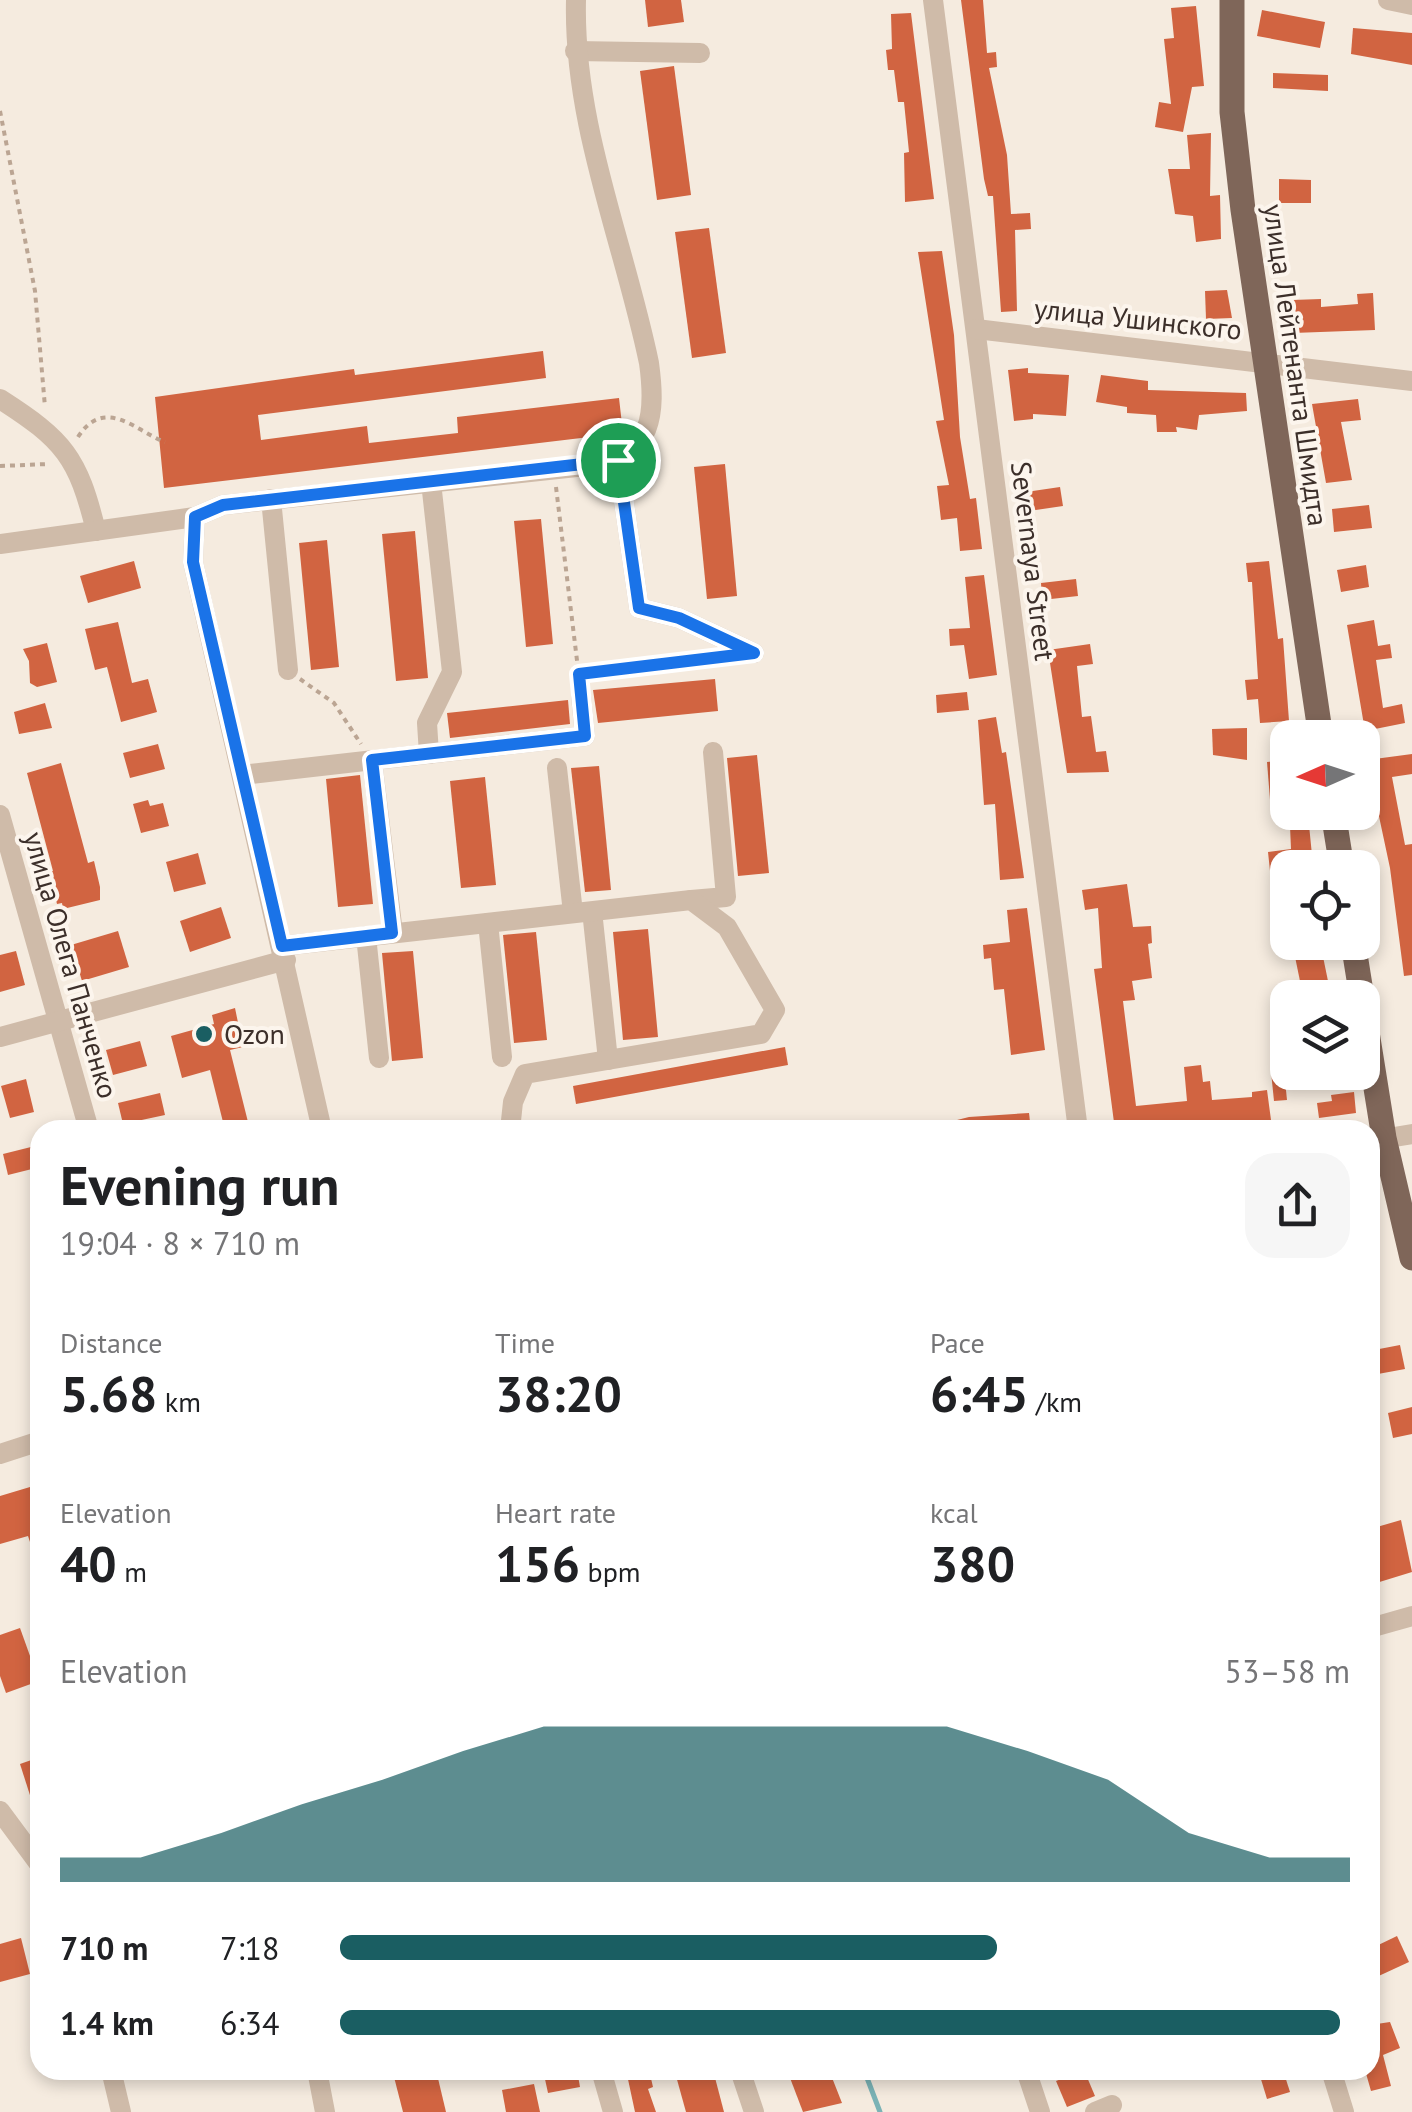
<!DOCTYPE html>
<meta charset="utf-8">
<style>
:root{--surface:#fff;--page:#f6f6f6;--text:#202124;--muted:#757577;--accent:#1a5e62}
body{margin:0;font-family:"PT Sans",sans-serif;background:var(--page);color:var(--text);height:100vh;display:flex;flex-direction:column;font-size:38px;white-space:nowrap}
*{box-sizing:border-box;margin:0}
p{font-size:32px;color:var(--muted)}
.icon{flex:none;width:55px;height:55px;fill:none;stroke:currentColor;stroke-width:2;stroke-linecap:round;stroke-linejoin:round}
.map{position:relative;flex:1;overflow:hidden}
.sheet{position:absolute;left:30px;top:1120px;width:1350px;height:960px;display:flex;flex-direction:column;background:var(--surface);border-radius:30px;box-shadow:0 5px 15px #0003}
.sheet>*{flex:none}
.needle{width:65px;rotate:267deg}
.tools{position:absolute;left:1270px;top:720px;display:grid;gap:20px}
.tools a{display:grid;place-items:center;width:110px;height:110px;border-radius:20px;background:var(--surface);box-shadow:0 5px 15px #0003;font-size:50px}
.pin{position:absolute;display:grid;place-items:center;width:85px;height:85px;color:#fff;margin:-42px;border:5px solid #fff;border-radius:50%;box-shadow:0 2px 10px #0007}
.round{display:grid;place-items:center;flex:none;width:105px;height:105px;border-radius:30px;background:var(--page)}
.summary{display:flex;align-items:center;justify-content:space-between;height:170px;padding:0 30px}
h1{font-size:55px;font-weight:700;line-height:75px}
.stats{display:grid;grid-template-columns:repeat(3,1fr);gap:15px;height:170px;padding:10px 30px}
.stats div{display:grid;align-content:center}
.stats b{font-size:50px;font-weight:700}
.stats small{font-size:28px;font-weight:400}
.stats p{font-size:28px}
.chart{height:280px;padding:20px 30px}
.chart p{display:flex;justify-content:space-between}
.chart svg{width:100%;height:180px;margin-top:10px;fill:var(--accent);opacity:.7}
ul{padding:0 30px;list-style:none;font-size:32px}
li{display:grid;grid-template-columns:160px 120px 1fr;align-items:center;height:75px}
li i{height:25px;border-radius:12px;background:var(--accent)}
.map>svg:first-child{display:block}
</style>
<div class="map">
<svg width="1412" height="2112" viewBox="0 0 1412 2112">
<rect width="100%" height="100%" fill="#f5ebdf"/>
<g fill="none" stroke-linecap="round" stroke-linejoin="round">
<path stroke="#7bb3b6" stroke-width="5" d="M864,2070L880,2112"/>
</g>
<g fill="#d16441">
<path d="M645,0H681L684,22L648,27Z"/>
<path d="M961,0H983L987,53L996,52L997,67L989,68L1007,155L1011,214L1030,213L1031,229L1015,230L1017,311L1001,312L993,196H988L984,179Z"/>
<path d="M1196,6L1204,86L1192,87L1183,132L1155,127L1159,102L1171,104L1164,39L1174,38L1171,8Z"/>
<path d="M1262,10L1325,22L1320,48L1257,36Z"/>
<path d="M911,13L934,199L905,202L904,153L909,152L904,102H898L894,70H888L886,50L892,49L891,14Z"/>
<path d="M1353,28L1412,33V65L1351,54Z"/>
<path d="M674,66L691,195L657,200L640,71Z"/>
<path d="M1273,73L1328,75V91L1273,88Z"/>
<path d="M1211,133L1210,196L1220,195L1221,239L1196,242L1193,216L1175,214L1168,169H1190L1187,135Z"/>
<path d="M1279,179L1311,180V203H1279Z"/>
<path d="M709,228L726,353L692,358L675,232Z"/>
<path d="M942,251L954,335L960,437L970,499L976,498L982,549L960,551L957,518L941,520L937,486L949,485L936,421L944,420L918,252Z"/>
<path d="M1227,290L1232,318L1206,319L1205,291Z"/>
<path d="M1373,293L1375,330L1293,333L1292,300L1321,299V307L1358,304L1357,294Z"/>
<path d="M543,351L546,378L258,415L261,440L367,426L369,443L458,433L457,417L619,398L623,433L164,488L155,397L354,369L355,375Z"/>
<path d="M1028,368V373L1069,375L1066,416L1033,414V419L1014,421L1008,370Z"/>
<path d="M1101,375L1148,381V390L1246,393L1247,411L1199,415L1197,430L1176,427L1177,432H1157L1156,415L1127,413V407L1096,402Z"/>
<path d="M1358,399L1361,420L1341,422L1352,480L1326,483L1312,404Z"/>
<path d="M725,464L737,596L707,599L694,467Z"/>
<path d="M1060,487L1063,506L1029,511L1026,492Z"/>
<path d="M1369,505L1372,528L1334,532L1332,509Z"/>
<path d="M541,519L553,644L526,647L514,521Z"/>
<path d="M415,531L428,678L396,681L382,534Z"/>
<path d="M327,540L339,667L311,670L299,543Z"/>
<path d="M134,561L141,588L88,603L80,576Z"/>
<path d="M1269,561L1278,639L1283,638L1289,721L1260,723L1258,699L1247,700L1245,680L1258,679L1252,582H1248L1246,563Z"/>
<path d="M1366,565L1369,587L1341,592L1337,570Z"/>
<path d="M984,575L997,675L969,679L964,645L950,646L949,629L970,628L965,577Z"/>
<path d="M1076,579L1078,596L1042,600L1041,583Z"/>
<path d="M1374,620L1378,646L1390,644L1392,658L1376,660L1383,708L1402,704L1405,723L1365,731L1347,625Z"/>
<path d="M118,622L132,683L148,679L157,712L121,722L107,667L95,670L85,629Z"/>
<path d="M47,643L57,682L37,687L30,683L29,661L23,649Z"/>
<path d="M1090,644L1093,664L1077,666L1082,717L1091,716L1096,752L1106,751L1109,772L1067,773L1048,650Z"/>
<path d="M715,679L718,711L598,723L593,690Z"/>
<path d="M967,692L969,710L937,713L936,695Z"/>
<path d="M568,700L570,724L450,738L447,713Z"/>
<path d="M45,703L52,728L19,734L14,712Z"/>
<path d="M996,717L1002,753L1006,752L1024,878L1000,880L995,804L984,805L978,720Z"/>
<path d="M1247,728V760L1213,755L1212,729Z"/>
<path d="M158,744L165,769L130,778L123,753Z"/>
<path d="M1412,754V774L1392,777L1405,845L1412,844V975L1404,976L1390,868L1367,760Z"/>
<path d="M757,755L769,873L738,876L727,758Z"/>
<path d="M1288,760V811L1271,812L1267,762Z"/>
<path d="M61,763L88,863L94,861L100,887V900L63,909L62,903L57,904L49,872L53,871L27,773Z"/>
<path d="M599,766L611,890L585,892L571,768Z"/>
<path d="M360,775L373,904L338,907L326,779Z"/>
<path d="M485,777L496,885L461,888L450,781Z"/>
<path d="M148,800L150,806L163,803L169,826L141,833L133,804Z"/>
<path d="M1309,825L1313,865L1270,871L1268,852L1291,849L1290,826Z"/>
<path d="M198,853L206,884L174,892L166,862Z"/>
<path d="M1127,884L1133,927L1151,926L1152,943L1148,944L1152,978L1132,981L1135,1000L1123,1001L1136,1106L1187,1101L1184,1067L1201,1065L1203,1082L1210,1081L1212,1100L1252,1097V1092L1267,1090L1271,1120L1115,1130L1094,969L1102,968L1098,908L1085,910L1082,890Z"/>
<path d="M221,907L231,938L190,952L180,921Z"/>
<path d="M1027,908L1045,1050L1011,1055L1004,989L994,990L991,958L984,959L983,945L1010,942L1007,910Z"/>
<path d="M648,929L658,1037L623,1040L613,932Z"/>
<path d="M118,931L129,967L82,981L71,945Z"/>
<path d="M536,932L547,1040L514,1043L503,935Z"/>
<path d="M1292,942H1320L1328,981L1301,986Z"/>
<path d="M16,951L25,985L0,992V955Z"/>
<path d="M413,951L423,1058L392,1061L382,953Z"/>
<path d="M235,1008L243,1047L230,1050L250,1130H225L210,1070L182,1078L171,1036L214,1024L212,1015Z"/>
<path d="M140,1041L147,1066L113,1075L106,1050Z"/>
<path d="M785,1047L788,1065L576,1104L573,1086Z"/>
<path d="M1283,1061L1287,1100L1274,1101L1270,1062Z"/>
<path d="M26,1079L34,1112L10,1118L1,1086Z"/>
<path d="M1354,1092L1356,1113L1319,1118L1317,1103L1332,1101L1331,1095Z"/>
<path d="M160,1093L165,1115L123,1124L118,1103Z"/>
<path d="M1029,1113L1031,1130H958L957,1120L969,1117Z"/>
<path d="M35,1146L40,1167L8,1175L3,1154Z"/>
<path d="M1400,1345L1405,1369L1378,1374L1374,1350Z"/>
<path d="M1412,1407V1434L1393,1438L1388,1413Z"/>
<path d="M40,1484V1563H37L28,1536L0,1544V1496Z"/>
<path d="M1401,1520L1412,1572L1373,1584L1370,1529Z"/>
<path d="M20,1628L39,1681L6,1693L0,1676V1635Z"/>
<path d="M40,1757V1816L37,1817L20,1764Z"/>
<path d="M1397,1936L1409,1962L1370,1980V1949Z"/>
<path d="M21,1938L30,1974L0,1982V1944Z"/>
<path d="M1390,2022L1400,2048L1383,2055L1391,2086L1371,2091L1365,2070H1370V2025Z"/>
<path d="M424,2070H436L446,2112H403L394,2077Z"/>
<path d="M543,2070H577L580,2087L548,2093Z"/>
<path d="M626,2070H649L653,2087L648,2089L656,2112H635Z"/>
<path d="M700,2070H713L724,2112H686L676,2076Z"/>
<path d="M787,2070H829L842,2103L803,2112Z"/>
<path d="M1084,2070L1095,2096L1067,2107L1056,2081Z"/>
<path d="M1283,2070L1290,2092L1267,2099L1260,2076Z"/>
<path d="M534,2084L540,2112H506L502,2090Z"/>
</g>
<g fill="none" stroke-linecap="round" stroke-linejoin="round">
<g stroke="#bba593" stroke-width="4" stroke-dasharray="5 5" stroke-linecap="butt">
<path d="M0,111L35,291L45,407"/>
<path d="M78,437C105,395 137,432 165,442"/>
<path d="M0,466L49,464"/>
<path d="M556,487L579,677"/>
<path d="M579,673L718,657"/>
<path d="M300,679L334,703L361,744"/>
</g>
<g stroke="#cfbba9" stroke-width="20">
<path d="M933,0L1078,1130"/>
<path d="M1388,0L1412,5"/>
<path d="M575,51L700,53"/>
<path d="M976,329L1412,381"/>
<path d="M0,399C64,440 78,457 96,531"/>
<path d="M618,460L639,608L679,618L754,653"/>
<path d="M271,499L288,670"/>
<path d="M195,517L193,562L322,1130"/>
<path d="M0,544L195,517L223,505L595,465C653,454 656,414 649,363C624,242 573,125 576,0"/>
<path d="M429,754L427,723L452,672L431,482"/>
<path d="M372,760L393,933"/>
<path d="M557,768L573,913"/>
<path d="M242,775L585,736L581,696"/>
<path d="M0,815L89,1130"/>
<path d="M691,900L726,897L713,752"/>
<path d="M593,920L608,1060"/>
<path d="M488,923L502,1057"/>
<path d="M366,936L379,1058"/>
<path d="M282,946L691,900L727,927L775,1010L761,1034L525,1074L513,1102L510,1130"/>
<path d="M0,1037L286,960"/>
<path d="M1370,1141L1412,1134"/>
<path d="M0,1454L40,1441"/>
<path d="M1370,1628L1412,1616"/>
<path d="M0,1811L40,1865"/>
<path d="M111,2070L121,2112"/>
<path d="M317,2070L325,2112"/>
<path d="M601,2070L613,2112"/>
<path d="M740,2070L754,2112"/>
<path d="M1026,2070L1040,2112"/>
<path d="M1331,2070L1344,2112"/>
<path d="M1095,2112L1112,2105"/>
</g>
<g stroke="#7f6659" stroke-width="25">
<path d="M1232,0V112L1243,210L1321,738"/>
<path d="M1333,812L1342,868"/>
<path d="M1353,942L1362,998"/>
<path d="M1362,1001L1384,1138L1412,1258"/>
</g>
</g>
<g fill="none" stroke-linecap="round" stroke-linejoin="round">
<defs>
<path id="route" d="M618,460L639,608L679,618L754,653L579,674L585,736L372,760L392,933L282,946L193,562L195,517L223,505Z"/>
</defs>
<use href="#route" stroke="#fff" stroke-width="20"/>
<use href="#route" stroke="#1a73e8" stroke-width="12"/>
</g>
<circle fill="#1a5e62" stroke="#fcf5ed" stroke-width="4" cx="204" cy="1034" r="10"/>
<g text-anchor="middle" stroke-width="8" stroke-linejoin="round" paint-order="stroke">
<g font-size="28" fill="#3c2f2a" stroke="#fcf5ed">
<text transform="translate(1138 319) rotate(6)" y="10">улица Ушинского</text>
<text transform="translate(1296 365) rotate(82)" y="10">улица Лейтенанта Шмидта</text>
<text transform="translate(1033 561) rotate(83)" y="10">Severnaya Street</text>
<text transform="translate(71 965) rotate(74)" y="10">улица Олега Панченко</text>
</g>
<g font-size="28" fill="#3c2f2a" stroke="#fcf5ed" text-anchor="start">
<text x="224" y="1044">Ozon</text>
</g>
</g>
</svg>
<div class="tools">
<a><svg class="needle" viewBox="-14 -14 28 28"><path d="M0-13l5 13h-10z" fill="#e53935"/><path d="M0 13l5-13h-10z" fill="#757577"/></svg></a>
<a><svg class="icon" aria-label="locate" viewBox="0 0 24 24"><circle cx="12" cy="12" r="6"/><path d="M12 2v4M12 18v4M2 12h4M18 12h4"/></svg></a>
<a><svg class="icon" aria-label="layers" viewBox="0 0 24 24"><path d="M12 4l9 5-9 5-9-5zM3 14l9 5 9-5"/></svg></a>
</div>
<div class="pin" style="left:618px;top:460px;background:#1e9e55"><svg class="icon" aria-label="arrive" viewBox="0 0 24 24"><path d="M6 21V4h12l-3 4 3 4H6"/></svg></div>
<section class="sheet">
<div class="summary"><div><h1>Evening run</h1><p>19:04 · 8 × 710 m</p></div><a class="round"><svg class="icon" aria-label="share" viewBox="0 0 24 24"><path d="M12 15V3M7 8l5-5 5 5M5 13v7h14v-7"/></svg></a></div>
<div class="stats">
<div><p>Distance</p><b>5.68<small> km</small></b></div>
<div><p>Time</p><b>38:20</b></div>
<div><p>Pace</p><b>6:45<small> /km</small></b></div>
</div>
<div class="stats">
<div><p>Elevation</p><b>40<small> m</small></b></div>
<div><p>Heart rate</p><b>156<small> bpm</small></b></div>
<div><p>kcal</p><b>380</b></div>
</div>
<div class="chart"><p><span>Elevation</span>53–58 m</p>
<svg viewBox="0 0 160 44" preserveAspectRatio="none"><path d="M0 44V38L10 38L20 32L30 25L40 19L50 12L60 6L70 6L80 6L90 6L100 6L110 6L120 12L130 19L140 32L150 38L160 38V44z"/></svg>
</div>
<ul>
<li><b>710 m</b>7:18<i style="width:65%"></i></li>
<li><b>1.4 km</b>6:34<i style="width:99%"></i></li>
</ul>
</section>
</div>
